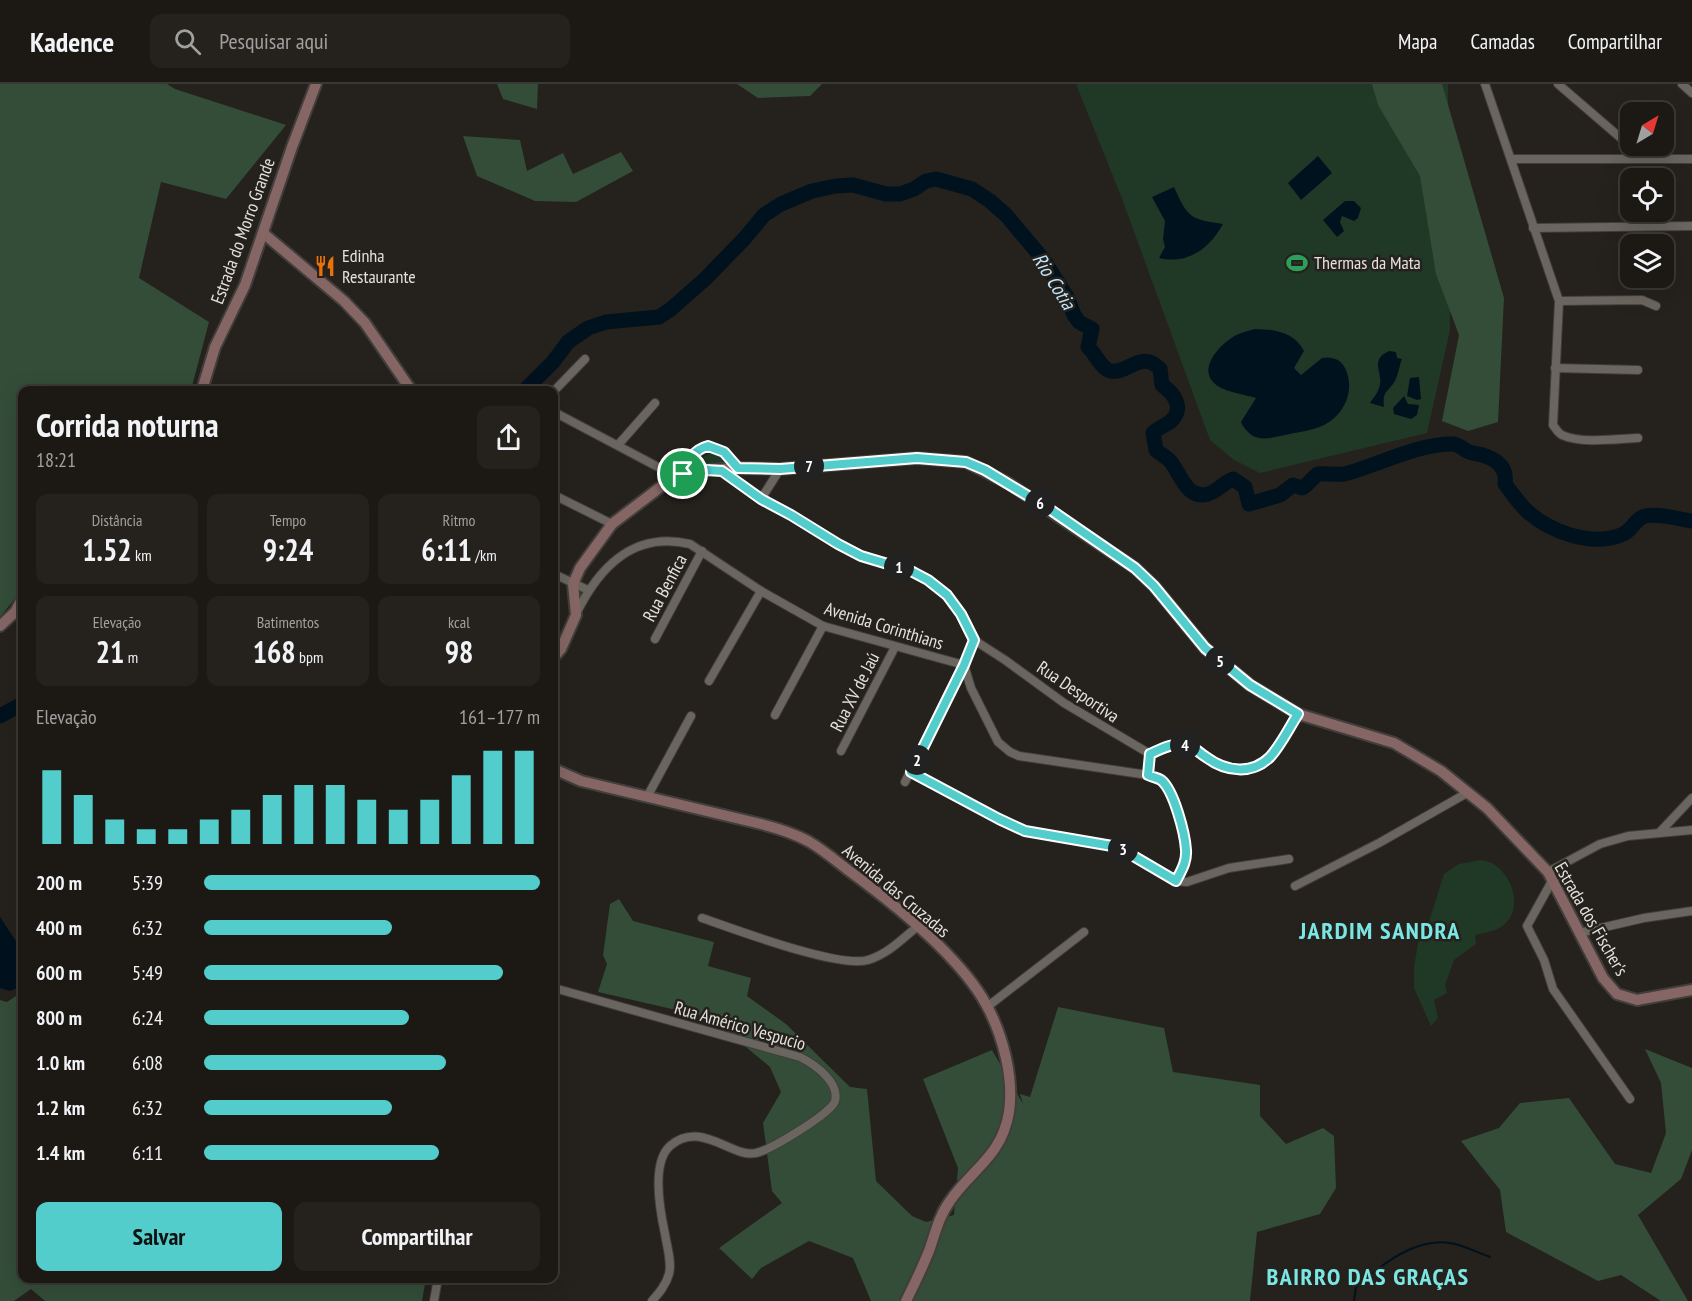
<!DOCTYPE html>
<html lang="pt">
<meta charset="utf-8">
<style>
:root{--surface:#1c1915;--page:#25221e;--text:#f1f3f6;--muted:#a0a0a0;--line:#3a3834;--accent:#52cdcc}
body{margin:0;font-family:"PT Sans Narrow",sans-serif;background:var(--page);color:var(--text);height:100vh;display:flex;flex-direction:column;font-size:22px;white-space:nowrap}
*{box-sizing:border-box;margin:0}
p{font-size:20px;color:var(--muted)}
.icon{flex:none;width:33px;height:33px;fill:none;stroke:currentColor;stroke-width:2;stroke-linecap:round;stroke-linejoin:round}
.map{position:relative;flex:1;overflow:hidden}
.details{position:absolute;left:18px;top:302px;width:540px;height:897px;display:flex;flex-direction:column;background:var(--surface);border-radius:12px;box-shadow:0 6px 24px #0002,0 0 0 2px var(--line)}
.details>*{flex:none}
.needle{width:39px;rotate:38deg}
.buttons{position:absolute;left:1620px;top:18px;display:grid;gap:12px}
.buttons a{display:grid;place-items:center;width:54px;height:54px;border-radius:12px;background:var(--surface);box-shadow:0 6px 24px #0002,0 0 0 2px var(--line);font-size:30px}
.pin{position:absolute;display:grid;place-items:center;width:51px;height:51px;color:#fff;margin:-26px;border:3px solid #fff;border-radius:50%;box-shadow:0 2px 6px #0007}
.km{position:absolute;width:30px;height:30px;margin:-15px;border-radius:50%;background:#222;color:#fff;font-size:16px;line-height:30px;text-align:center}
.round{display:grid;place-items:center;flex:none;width:63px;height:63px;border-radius:12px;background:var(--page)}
.head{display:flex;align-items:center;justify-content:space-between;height:102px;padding:0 18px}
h1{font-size:33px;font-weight:800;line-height:45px}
.stats{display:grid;grid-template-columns:repeat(3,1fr);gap:9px;height:102px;padding:6px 18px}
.stats div{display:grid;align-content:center;border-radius:12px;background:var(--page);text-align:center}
.stats b{font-size:30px;font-weight:800}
.stats small{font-size:16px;font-weight:400}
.stats p{font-size:16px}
.chart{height:168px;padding:12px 18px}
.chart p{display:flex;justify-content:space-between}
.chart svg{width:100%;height:108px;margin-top:6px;stroke:var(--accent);stroke-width:6}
.primary-button{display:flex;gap:12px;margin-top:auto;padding:12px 18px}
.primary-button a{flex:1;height:69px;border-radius:12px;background:var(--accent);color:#111;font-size:24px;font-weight:800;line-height:69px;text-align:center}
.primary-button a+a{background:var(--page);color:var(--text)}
ul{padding:0 18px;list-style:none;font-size:20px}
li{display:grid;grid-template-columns:96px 72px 1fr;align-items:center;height:45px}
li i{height:15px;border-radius:8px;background:var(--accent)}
header{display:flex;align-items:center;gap:36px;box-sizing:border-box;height:84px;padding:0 30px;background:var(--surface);border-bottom:2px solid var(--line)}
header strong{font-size:28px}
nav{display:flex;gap:33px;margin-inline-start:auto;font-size:21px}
.search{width:420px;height:54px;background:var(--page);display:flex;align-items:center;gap:15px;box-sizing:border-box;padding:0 21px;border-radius:12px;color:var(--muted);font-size:22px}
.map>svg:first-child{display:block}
</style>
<header>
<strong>Kadence</strong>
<div class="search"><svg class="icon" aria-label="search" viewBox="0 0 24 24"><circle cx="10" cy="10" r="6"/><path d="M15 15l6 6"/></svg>Pesquisar aqui</div>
<nav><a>Mapa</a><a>Camadas</a><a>Compartilhar</a></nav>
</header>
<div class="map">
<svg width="1692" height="1217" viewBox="0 0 1692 1217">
<rect width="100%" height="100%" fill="#25211c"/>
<g fill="#203926">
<path d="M1076,0H1448L1450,246L1427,349L1260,389L1234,376L1210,356L1121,112Z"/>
<path d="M711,369H717L726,380L695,383L704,372Z"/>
<path d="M1481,776C1485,777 1491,778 1495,781C1511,792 1521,818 1509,835C1501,847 1487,848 1475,851L1476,860L1454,876L1445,901L1447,909L1434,916L1438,934L1431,942L1414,904V884L1418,859L1429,838L1444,790L1459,780Z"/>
</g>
<g fill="#334d39">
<path d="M0,0H167L175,5L286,41L226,115L161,98L139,194L209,238L191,306H22V497L17,512L0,533Z"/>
<path d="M497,0H538L537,25L503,15Z"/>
<path d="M737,0H822L810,12L758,14Z"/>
<path d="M1372,0H1442L1504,214L1498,338L1468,347L1442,337L1459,251L1436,190L1420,92L1378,21Z"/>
<path d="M463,52L520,56L527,87L563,69L573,90L621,68L633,87L576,118L535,117L477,92Z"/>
<path d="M619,815L633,837L714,858L708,882L751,894L747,912L786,940L850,1003L867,1005L876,1097L912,1132L926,1138L954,1131L958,1084L923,995L992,966L1023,1020L1020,1010L1030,1013L1058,923L1164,944L1173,988L1260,1001V1032L1286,1060L1323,1044L1334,1052L1336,1104L1320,1130L1257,1148L1250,1217H871L853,1174L809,1157L761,1184L752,1195L719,1164L782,1119L772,1107L763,1039L781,1008L770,983L711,934L598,908L607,880L603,871L610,820Z"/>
<path d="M22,908V1194H426L422,1217H45L31,1205L14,1217H0V916L7,918Z"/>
<path d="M1645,965L1692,984V1066L1681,1095L1638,1131L1688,1217H1661L1621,1191L1598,1197L1506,1148L1500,1106L1461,1057L1499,1044L1520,1019L1569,1014L1615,1080L1651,1089L1666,1049L1661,999Z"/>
</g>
<g fill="#00121e">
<path d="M1318,72L1332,89L1301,116L1288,99Z"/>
<path d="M1174,103C1188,134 1190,135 1223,140C1210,164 1188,181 1159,174L1165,163L1163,155L1165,137L1152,113Z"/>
<path d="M1345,117H1354L1361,124L1358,134L1354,137L1342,132L1340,138L1344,147L1337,153L1323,136Z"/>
<path d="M1255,245C1275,246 1293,247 1304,267L1294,284L1301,291L1322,274C1331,272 1341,275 1345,284C1356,306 1344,332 1322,342C1311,347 1297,348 1285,351C1275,353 1262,357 1253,352C1248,349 1243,343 1241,338L1256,314C1243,310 1222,308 1213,298C1199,283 1220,261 1233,253C1239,249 1248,247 1255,245Z"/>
<path d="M1389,267L1396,268L1397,274L1402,275C1399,282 1398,294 1393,300C1385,310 1383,308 1384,323L1370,319C1374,313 1378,309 1380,301C1383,288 1369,276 1389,267Z"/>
<path d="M1419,293L1421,315L1417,316L1407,312L1410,294Z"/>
<path d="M1404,312L1408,320L1419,321L1417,331L1411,335L1394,330L1393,324Z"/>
<path d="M0,833L22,866V902L10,907L0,904Z"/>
</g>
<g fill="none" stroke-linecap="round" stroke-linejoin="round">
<path stroke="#00121e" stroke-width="2" d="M1354,1217L1356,1203C1382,1180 1418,1151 1455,1160C1467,1163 1479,1169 1490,1173"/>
<g stroke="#00121e" stroke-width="15">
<path d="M525,306L553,278L568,258L588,244L606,238L659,233L671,225L705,195L744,155L764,131L781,120L812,107L836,102L853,101L886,110H900L914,105L926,97L936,95L972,105L990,117L1006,131L1043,175L1067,213L1074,231L1079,238L1092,245L1088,263C1096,270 1101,285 1111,287C1129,290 1141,265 1160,285L1162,301C1175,310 1185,325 1170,338C1164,342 1158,344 1153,349L1156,366C1161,371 1167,373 1171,378C1181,391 1187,416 1208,410C1218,407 1224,398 1233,395L1245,403L1249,420L1280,411L1293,401L1302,404C1308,401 1312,394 1318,390C1320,389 1338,391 1344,390C1379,381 1416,360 1452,360C1461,360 1464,368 1473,369C1490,372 1508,379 1505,400C1512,409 1518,418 1526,426C1548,447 1590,463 1621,451C1633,447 1634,435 1645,432C1659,429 1678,435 1692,437"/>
<path d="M0,632L22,620"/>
</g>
<defs>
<g id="street">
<path d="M1485,0L1559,217L1553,341C1556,345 1558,349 1562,351C1581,360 1617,355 1638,354"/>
<path d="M1558,0L1644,74"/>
<path d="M1682,0L1692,9"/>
<path d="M1511,75H1692"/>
<path d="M1533,144L1692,142"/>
<path d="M1559,217L1642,216L1656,222"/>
<path d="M1555,284L1638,286"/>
<path d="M554,307L585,275"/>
<path d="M554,328L675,392"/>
<path d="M618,361L655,319"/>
<path d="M722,386L761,415L791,431L838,461L861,472L911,487L928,496L947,511L961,530L974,556L964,581L905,698"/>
<path d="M683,390C695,356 718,355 738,384"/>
<path d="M554,411L612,440"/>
<path d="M761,415L780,385"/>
<path d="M554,490L588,506"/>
<path d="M577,528C600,482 634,447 690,460L761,507L823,542L964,581L971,604L998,658L1010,668L1019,672L1148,691C1152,693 1158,694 1161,696C1175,707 1185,749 1186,766C1187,778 1181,787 1176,797"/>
<path d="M655,555L702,467"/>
<path d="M974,556L1005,576L1064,619L1150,670L1148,691"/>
<path d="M709,597L761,507"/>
<path d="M775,631L823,542"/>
<path d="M841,667L895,563"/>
<path d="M1150,670L1174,661H1188L1221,682L1237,685H1253L1272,671L1298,630"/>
<path d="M911,688L999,735L1025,747L1118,763L1176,797L1187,798L1229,784L1289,775"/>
<path d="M647,713L691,632"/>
<path d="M1659,749L1692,714"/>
<path d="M1548,788L1600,760L1628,752L1692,746"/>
<path d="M1552,797L1527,842L1544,876L1553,905L1630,1015"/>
<path d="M1295,802L1379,759L1467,709"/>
<path d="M702,834C734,845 840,885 868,876C888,870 902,855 918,842"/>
<path d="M1579,849L1644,834L1692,827"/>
<path d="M554,904L800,973C814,980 840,998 835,1017C832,1029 770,1066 756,1069C733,1075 701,1035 670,1062C651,1079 660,1127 665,1150C667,1163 672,1178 669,1190C666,1201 659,1209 652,1217"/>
<path d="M987,923L1084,848"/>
<path d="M434,1217L438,1194"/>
</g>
<g id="secondary">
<path d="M263,149L344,217L365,239L411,306"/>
<path d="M202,306L215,263L245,201L292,63L316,0"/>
<path d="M0,542L15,528L22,515"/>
<path d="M554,573L561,565L576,531L573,500L580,484L612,440L675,392L707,386L738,384L780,385L917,374L966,378L1008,399L1135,484L1154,502L1205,564L1250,601L1298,630L1394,659L1441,687L1487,724L1548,788L1603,894L1617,910L1637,916L1692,906"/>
<path d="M554,685L581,697L761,740C777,744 793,749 808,757C822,765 835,776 848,786C893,819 961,873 987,922C1003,952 1014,994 1009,1028C1002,1072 972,1085 950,1117C939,1132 935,1150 929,1167C922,1184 914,1201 906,1217"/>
</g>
</defs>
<use href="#street" stroke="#413e3b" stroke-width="10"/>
<use href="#secondary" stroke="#413e3b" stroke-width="14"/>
<use href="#street" stroke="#6a655f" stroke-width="8"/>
<use href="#secondary" stroke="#856664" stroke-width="10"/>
</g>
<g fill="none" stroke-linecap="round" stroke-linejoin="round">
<defs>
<path id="route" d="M708,362L724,368L738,384L780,385L917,374L966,378L985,386L1048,424L1135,484L1154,502L1205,564L1250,601L1298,630C1289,644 1281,661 1270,673C1252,691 1226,688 1206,673C1199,669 1194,662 1186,661C1174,658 1161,665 1150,670L1148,691C1152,693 1158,694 1161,696C1174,706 1185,750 1186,766C1187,778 1181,787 1176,797L1118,763L1025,747L999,735L911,688L964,581L974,556L961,530L947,511L928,496L911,487L861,472L838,460L791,431L761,415L722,387L707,386L683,390C688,377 693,366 708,362Z"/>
</defs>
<use href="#route" stroke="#fff" stroke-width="12"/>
<use href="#route" stroke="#52cdcc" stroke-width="8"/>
</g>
<defs>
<symbol id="stadium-bare" viewBox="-9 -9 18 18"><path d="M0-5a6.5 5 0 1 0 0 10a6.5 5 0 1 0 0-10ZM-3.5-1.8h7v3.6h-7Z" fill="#2e9e5b" stroke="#25211c" stroke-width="2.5" paint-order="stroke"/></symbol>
<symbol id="restaurant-bare" viewBox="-9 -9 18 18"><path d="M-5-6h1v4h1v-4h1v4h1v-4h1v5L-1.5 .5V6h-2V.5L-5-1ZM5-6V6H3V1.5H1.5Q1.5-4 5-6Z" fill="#e8710a" stroke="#25211c" stroke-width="2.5" paint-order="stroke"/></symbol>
</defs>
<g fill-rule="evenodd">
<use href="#stadium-bare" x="1282" y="164" width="30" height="30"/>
<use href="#restaurant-bare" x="310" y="167" width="30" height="30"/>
</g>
<g text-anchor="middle" stroke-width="5" stroke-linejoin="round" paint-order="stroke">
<g font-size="18" fill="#e4e1de" stroke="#25211c">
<text transform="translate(243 147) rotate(-70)" y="6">Estrada do Morro Grande</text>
<text transform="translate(665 504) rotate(-62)" y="6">Rua Benfica</text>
<text transform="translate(884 542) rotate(17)" y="6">Avenida Corinthians</text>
<text transform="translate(855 608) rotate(-63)" y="6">Rua XV de Jaú</text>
<text transform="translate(1078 608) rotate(34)" y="6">Rua Desportiva</text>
<text transform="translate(896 807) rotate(40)" y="6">Avenida das Cruzadas</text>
<text transform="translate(1591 835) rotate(60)" y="6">Estrada dos Fischer's</text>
<text transform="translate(740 942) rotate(16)" y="6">Rua Américo Vespucio</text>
</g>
<g font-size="18" fill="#e4e1de" stroke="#25211c" text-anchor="start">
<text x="342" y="178">Edinha<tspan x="342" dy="21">Restaurante</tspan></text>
<text x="1314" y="185">Thermas da Mata</text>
</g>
<g font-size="20" font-style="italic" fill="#c2e4f9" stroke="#25211c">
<text transform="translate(1054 197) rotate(58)" y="7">Rio Cotia</text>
</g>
<g font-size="24" font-weight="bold" letter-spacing="1.5" fill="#7be7e5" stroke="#25211c">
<text x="1380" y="855">JARDIM SANDRA</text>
<text x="1368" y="1201">BAIRRO DAS GRAÇAS</text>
</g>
</g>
</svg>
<div class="buttons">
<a><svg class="needle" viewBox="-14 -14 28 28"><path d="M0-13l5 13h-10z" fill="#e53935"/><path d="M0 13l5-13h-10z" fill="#a0a0a0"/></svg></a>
<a><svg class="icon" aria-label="locate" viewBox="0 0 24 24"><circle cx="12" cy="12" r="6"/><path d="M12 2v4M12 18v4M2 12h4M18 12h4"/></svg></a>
<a><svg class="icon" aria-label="layers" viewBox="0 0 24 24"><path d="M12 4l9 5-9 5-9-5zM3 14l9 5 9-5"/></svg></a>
</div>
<div class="pin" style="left:683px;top:390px;background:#1e9e55"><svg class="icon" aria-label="arrive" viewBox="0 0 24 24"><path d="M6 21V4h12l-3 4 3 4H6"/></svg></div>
<b class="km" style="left:899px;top:483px">1</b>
<b class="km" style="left:917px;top:676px">2</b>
<b class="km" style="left:1123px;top:765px">3</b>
<b class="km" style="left:1185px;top:661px">4</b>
<b class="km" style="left:1220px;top:577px">5</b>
<b class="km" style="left:1040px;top:419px">6</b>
<b class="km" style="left:809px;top:382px">7</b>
<section class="details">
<div class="head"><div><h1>Corrida noturna</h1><p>18:21</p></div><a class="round"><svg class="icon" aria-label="share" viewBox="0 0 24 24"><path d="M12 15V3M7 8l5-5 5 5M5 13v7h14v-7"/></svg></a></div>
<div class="stats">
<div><p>Distância</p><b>1.52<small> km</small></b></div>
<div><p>Tempo</p><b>9:24</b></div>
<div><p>Ritmo</p><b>6:11<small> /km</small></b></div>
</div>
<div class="stats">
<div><p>Elevação</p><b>21<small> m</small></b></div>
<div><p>Batimentos</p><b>168<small> bpm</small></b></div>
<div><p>kcal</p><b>98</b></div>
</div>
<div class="chart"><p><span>Elevação</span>161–177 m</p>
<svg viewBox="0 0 160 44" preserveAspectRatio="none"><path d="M5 44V14M15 44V24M25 44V34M35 44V38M45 44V38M55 44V34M65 44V30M75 44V24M85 44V20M95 44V20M105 44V26M115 44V30M125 44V26M135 44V16M145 44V6M155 44V6"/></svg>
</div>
<ul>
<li><b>200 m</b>5:39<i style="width:100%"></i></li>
<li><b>400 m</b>6:32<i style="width:56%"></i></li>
<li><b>600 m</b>5:49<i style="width:89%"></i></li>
<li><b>800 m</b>6:24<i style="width:61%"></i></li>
<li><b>1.0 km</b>6:08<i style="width:72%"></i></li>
<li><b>1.2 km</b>6:32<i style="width:56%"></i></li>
<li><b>1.4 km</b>6:11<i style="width:70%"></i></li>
</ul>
<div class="primary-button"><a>Salvar</a><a>Compartilhar</a></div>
</section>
</div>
